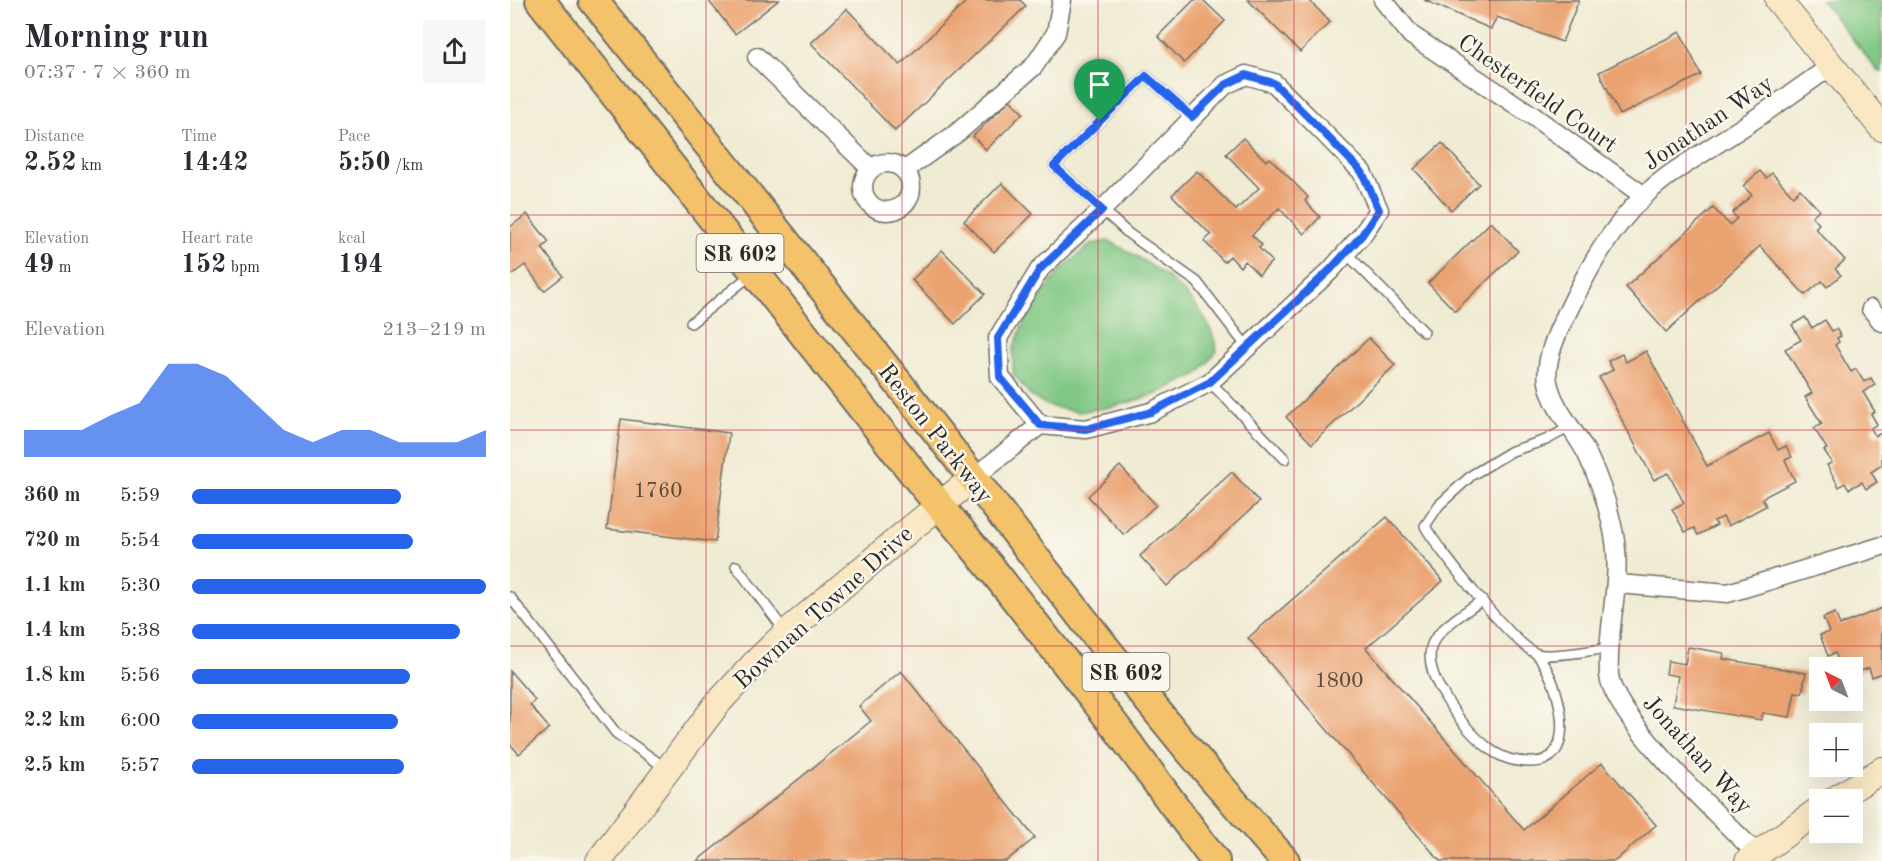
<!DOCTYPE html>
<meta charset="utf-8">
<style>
:root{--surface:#fff;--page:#f7f7f7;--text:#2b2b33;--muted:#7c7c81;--accent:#2563eb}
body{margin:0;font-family:"Old Standard TT",serif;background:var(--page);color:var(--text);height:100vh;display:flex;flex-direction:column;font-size:22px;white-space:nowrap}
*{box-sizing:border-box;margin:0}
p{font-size:20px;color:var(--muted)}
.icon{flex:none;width:33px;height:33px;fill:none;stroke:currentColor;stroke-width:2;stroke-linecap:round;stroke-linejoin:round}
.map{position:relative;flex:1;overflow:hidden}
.sheet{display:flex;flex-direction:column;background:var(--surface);width:510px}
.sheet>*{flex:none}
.needle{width:39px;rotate:318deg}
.fabs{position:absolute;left:1299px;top:657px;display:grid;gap:12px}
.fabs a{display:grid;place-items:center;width:54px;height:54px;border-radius:0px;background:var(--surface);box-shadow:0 6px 24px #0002;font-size:30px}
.pin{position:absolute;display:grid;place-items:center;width:51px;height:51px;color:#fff;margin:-62px -26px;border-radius:50% 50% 50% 0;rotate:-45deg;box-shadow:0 0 6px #0007}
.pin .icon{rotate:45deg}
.round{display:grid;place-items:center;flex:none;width:63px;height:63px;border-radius:0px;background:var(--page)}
.headline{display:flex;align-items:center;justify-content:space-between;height:102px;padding:0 24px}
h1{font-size:33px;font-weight:700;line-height:45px}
.figures{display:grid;grid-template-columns:repeat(3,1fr);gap:9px;height:102px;padding:6px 24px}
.figures div{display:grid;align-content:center}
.figures b{font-size:26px;font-weight:700}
.figures small{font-size:16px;font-weight:400}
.figures p{font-size:16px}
.chart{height:168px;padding:12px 24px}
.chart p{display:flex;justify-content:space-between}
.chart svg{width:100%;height:108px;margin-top:6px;fill:var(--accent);opacity:.7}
ul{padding:0 24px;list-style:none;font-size:20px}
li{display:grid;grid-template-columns:96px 72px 1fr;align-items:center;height:45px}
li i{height:15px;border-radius:8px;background:var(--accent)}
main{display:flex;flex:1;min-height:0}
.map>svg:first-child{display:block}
</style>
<main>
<section class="sheet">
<div class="headline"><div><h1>Morning run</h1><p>07:37 · 7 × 360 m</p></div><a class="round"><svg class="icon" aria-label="share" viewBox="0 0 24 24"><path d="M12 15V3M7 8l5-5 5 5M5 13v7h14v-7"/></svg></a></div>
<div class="figures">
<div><p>Distance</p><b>2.52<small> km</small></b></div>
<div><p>Time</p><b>14:42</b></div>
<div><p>Pace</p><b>5:50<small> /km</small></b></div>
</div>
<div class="figures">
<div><p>Elevation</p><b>49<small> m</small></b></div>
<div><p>Heart rate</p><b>152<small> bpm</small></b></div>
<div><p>kcal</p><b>194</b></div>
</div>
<div class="chart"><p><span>Elevation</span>213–219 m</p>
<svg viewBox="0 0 160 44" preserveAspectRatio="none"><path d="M0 44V33L10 33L20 33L30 27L40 22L50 6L60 6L70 11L80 22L90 33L100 38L110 33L120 33L130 38L140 38L150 38L160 33V44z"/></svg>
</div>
<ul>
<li><b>360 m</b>5:59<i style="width:71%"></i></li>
<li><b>720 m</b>5:54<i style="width:75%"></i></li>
<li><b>1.1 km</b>5:30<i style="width:100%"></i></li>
<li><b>1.4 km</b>5:38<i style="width:91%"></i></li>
<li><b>1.8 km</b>5:56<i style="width:74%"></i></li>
<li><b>2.2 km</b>6:00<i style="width:70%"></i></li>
<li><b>2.5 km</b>5:57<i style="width:72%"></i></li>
</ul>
</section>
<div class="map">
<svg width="1372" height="861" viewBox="0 0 1372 861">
<rect width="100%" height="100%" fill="#fbf7ec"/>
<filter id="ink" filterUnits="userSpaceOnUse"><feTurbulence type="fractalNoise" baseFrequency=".0167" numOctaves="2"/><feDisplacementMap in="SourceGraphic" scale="12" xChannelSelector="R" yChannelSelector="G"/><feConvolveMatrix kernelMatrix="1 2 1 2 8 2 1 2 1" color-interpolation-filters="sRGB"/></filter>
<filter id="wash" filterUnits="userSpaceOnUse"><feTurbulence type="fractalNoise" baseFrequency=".008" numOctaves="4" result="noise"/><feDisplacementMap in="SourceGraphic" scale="24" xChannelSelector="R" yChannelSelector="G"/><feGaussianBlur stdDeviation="1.35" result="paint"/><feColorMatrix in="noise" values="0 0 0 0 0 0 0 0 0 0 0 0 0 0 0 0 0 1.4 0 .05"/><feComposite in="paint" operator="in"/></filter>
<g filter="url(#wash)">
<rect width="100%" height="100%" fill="#f0ebd3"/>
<g fill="#7fc783" stroke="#557957" stroke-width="1.5">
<path d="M1311,0H1372V72L1368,71Z"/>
<path d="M599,241C643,264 698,298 707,351L688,374L644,395L602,407L568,412L539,406L522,397L503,374V350L517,314L551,270L581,244Z"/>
</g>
<g id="blocks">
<g fill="#eaa270">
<path d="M198,0H269L225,34Z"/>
<path d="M458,0H510L516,6L385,131L301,43L337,9L390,65Z"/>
<path d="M684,0H693L715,21L674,63L648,36Z"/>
<path d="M738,0H799L820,22L790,52Z"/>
<path d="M914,0H1069L1052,42L987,17L981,29Z"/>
<path d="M1170,32L1191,75L1110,115L1089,72Z"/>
<path d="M500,100L513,113L476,150L463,136Z"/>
<path d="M733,138L756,161L760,158L798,197L795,201L810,217L794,234L769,208L742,235L752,245L749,248L762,261L749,275L735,261L730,267L720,256L714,262L694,241L701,235L662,195L687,171L726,210L749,188L716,154Z"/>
<path d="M932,143L969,184L941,210L904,169Z"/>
<path d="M1250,171L1256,178L1262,173L1283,196L1290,189L1309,210L1302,216L1309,224L1305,228L1335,260L1325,269L1331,275L1317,287L1312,281L1295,295L1250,246L1156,332L1116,287L1203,208L1220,225L1227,218L1222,213L1242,195L1233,186Z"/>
<path d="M492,183L523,214L484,252L454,221Z"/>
<path d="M17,214L39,242L32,248L53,276L34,291L15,265L0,276V227Z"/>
<path d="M981,222L1008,251L945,311L918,283Z"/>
<path d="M432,250L475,294L445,324L402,280Z"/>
<path d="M1295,317L1302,328L1315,320L1322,331L1326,329L1331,336L1327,338L1329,342L1325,345L1341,372L1346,369L1354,382L1361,378L1365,385L1353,392L1365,412L1361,414L1367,424L1361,428L1365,436L1372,433V465L1361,472L1367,482L1356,489L1352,482L1339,489L1335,483L1329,487L1317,465L1322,463L1314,450L1317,449L1304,428L1312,424L1295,397L1302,393L1275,349L1291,340L1282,325Z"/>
<path d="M859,338L885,365L802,444L776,417Z"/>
<path d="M1136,351L1197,466L1259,433L1268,450L1276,446L1282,457L1275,460L1285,481L1252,498L1256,506L1218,526L1213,517L1204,521L1207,525L1188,535L1184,528L1175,532L1162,509L1174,503L1158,473L1144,480L1089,377L1103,370L1098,361L1112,354L1116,362Z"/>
<path d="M111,419L219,433L205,542L97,529Z"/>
<path d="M610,466L646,505L614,535L578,496Z"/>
<path d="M722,472L749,502L657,586L630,556Z"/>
<path d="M877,517L933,581L856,648L1014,830L1092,763L1146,825L1105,861H930L738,638Z"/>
<path d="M1372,608V673L1362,677L1359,668L1342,674V668H1331L1325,653L1318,656L1310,635L1319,632L1313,618L1325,613L1330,625Z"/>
<path d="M1178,647L1214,653L1213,659L1296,673L1292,693L1285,692L1280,717L1253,713L1251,720L1163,705L1168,676L1156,674L1158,661L1175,664Z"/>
<path d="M0,671L25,700L20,705L39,728L9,754L0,744Z"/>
<path d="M391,671L525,838L496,861H187L361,721L349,706Z"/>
</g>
</g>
</g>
<g filter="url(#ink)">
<use href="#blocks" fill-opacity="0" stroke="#706e66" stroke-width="1.5"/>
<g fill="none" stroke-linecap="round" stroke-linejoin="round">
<defs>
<g id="lane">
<path d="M682,117L636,76L544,166L619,234L687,282L737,347"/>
<path d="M836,253L914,332"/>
<path d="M181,323L242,274"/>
<path d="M700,382L775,459"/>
<path d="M1060,427L1036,440L1002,451L962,475L929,505L915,526C928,550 1003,644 1027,654C1039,658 1085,650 1100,648"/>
<path d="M226,566L275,631"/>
<path d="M0,597L106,733L157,769"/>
<path d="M972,600C956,612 933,625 923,642C916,657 923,677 931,690C943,712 961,735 981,750C992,758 1007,762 1020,762C1066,764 1052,700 1039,674C1036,667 1031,660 1027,654"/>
</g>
<g id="street">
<path d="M873,0L901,35L1023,116L1134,196"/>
<path d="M247,57L360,168"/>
<circle cx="377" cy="187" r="24"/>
<path d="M395,170L447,133L524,66L546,33L552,0"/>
<path d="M1361,309L1372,322"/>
<path d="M462,479L530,425L576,429L641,412L700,382L820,271L852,235L869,210L852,172L807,126L764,83L736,75L715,85L592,210L530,269L488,338L490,377L530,425"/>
<path d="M1108,584L1218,593L1372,546"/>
<path d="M1248,855C1215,822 1101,716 1099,674C1096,625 1114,579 1103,530C1098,505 1089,479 1078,456C1066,431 1043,409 1038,382C1034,360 1048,330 1058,311C1078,269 1100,229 1134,196C1159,172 1190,155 1219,136C1254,114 1287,90 1321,66"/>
</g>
<g id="secondary">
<path d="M1268,0L1372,128"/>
<path d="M1324,800L1372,770"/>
<path d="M89,861L207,704L247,661L276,633L399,530L462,479"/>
<path d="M1238,861L1310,809"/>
</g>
<g id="primary">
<path d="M30,0L408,479L485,573L606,727L705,861"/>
<path d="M83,0L417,419L598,651L677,748L775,861"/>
</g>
</defs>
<use href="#lane" stroke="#706e66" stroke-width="12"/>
<use href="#street" stroke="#706e66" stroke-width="21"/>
<use href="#secondary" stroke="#706e66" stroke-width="28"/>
<use href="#primary" stroke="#706e66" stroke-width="32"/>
<use href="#lane" stroke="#fff" stroke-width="9"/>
<use href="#street" stroke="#fff" stroke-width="18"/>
<use href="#secondary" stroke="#fae7c3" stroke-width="26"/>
<use href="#primary" stroke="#f3c26a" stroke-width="28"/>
</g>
</g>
<g fill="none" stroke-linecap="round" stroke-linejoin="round" filter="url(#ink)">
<defs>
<path id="route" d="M736,75L764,83L807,126L852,172L869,210L852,235L820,270L700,382L641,412L576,429L530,425L490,377L488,338L530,269L592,210L544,166L636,76L682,117L715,85Z"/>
</defs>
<use href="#route" stroke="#fff" stroke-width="12"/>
<use href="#route" stroke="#2563eb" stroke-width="8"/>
</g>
<path fill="none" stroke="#d1495b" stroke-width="1.5" stroke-opacity="0.55" d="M196,0V861M392,0V861M588,0V861M784,0V861M980,0V861M1176,0V861M0,215H1372M0,430H1372M0,646H1372"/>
<g text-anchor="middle" stroke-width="5" stroke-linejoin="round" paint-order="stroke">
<g font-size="21" fill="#5b493c">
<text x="148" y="497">1760</text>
<text x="829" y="687">1800</text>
</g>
<g fill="#fbf7ec" stroke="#696865" stroke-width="1.5">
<rect x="186.5" y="234" width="87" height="38" rx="4.5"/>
<rect x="572.5" y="653" width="87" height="38" rx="4.5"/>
</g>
<g font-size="22" font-weight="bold" fill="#2b2b2b">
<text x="230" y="261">SR 602</text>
<text x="616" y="680">SR 602</text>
</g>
<g font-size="24" fill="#2b2b2b" stroke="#fbf7ec">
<text transform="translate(1028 93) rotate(35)" y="8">Chesterfield Court</text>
<text transform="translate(1198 122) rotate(-34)" y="8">Jonathan Way</text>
<text transform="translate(426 433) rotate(52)" y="8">Reston Parkway</text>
<text transform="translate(313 607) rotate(-42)" y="8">Bowman Towne Drive</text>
<text transform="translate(1188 754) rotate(48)" y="8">Jonathan Way</text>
</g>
</g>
</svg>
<div class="fabs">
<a><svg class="needle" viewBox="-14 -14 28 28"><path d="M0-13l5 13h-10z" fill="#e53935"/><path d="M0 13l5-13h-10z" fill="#7c7c81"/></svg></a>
<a>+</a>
<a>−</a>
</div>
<div class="pin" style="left:590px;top:121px;background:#1e9e55"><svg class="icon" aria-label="arrive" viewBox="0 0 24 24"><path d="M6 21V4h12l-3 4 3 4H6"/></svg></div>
</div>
</main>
